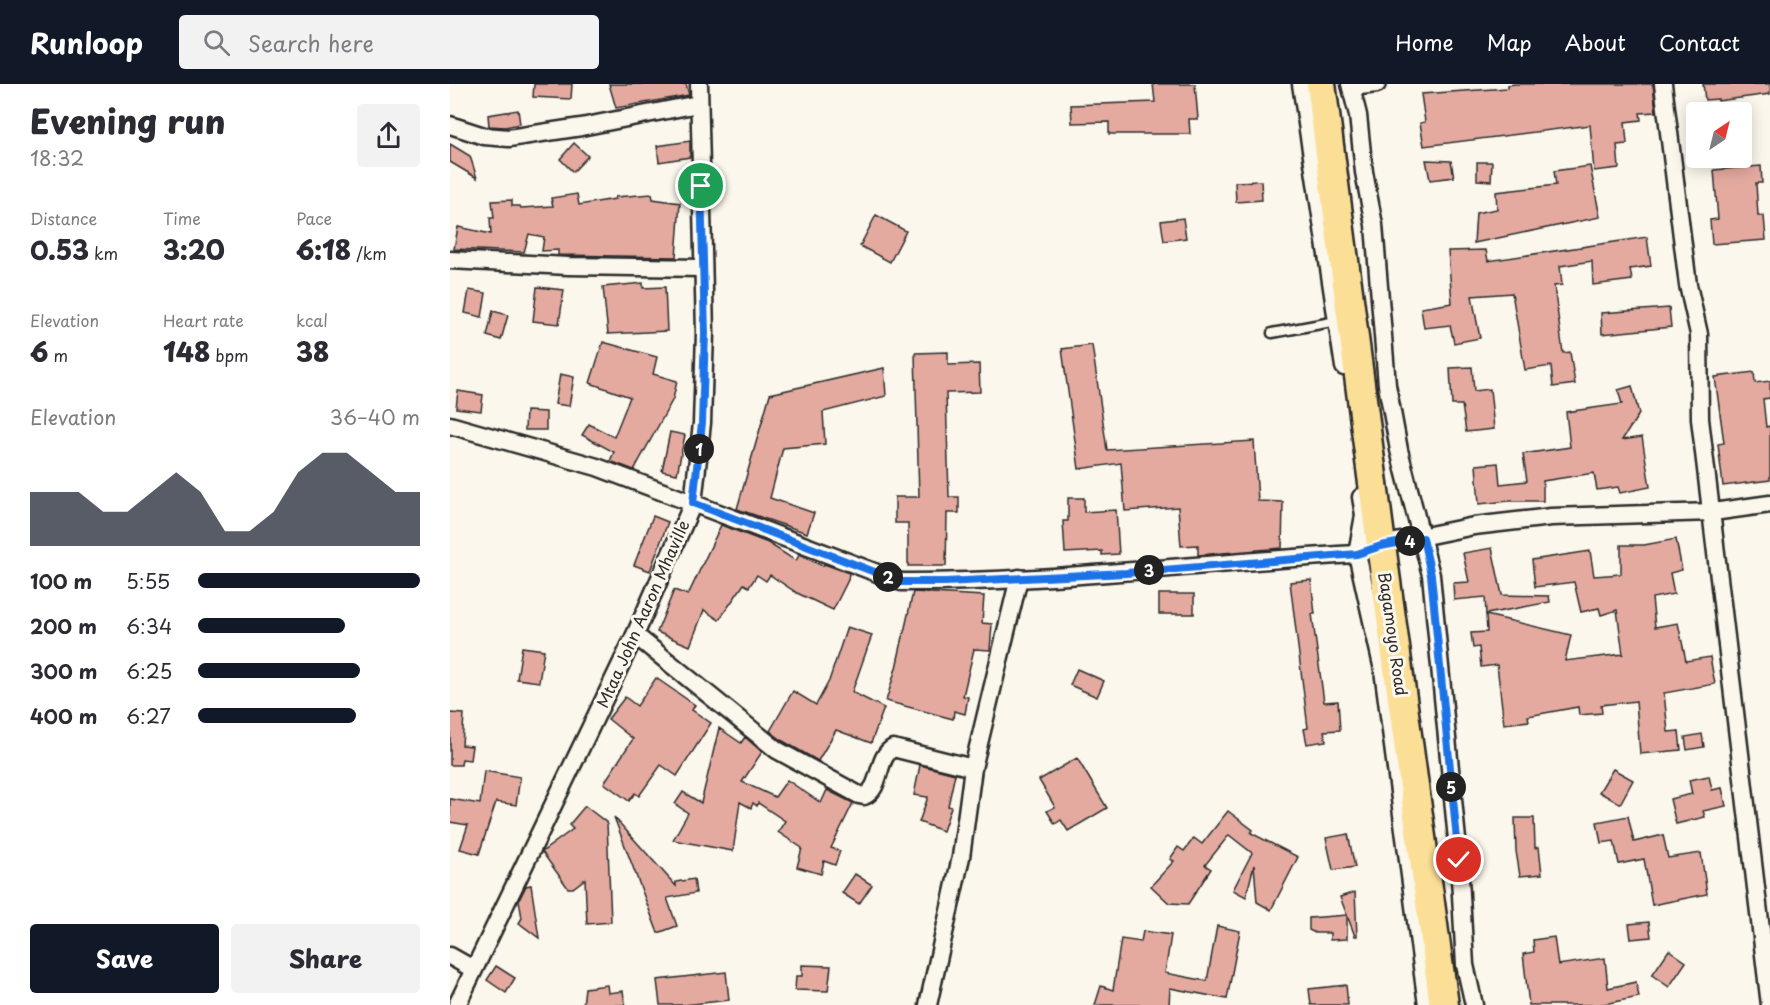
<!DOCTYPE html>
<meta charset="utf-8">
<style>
:root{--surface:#fff;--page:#f2f2f3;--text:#2b2b33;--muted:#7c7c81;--accent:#111827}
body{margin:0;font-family:"Playpen Sans",sans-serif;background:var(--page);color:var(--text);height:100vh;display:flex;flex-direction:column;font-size:22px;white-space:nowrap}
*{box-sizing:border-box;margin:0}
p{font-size:20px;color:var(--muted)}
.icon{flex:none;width:33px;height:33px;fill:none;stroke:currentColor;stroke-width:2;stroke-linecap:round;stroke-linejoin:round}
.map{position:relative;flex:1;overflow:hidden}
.details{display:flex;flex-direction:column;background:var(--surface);width:450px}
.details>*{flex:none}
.needle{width:39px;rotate:35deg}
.fabs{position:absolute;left:1236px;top:18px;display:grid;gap:12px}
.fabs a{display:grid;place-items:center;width:66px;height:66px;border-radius:6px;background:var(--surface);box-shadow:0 3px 15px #0003;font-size:30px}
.pin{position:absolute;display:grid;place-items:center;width:51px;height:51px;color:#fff;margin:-26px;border:3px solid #fff;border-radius:50%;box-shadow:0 2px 6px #0007}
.km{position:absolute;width:30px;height:30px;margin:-15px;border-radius:50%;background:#222;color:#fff;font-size:16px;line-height:30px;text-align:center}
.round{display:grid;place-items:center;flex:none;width:63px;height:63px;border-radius:6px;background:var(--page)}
.summary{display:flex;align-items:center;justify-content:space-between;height:102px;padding:0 30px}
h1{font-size:33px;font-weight:800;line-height:45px}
.stats{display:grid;grid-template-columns:repeat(3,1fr);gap:9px;height:102px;padding:6px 30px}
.stats div{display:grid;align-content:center}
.stats b{font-size:26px;font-weight:800}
.stats small{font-size:16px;font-weight:400}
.stats p{font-size:16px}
.chart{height:168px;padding:12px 30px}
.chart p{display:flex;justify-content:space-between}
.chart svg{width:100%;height:108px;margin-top:6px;fill:var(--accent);opacity:.7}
.action{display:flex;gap:12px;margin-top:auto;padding:12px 30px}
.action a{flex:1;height:69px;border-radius:6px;background:var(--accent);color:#fff;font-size:24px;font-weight:800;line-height:69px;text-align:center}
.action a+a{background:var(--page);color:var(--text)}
ul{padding:0 30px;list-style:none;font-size:20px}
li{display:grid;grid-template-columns:96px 72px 1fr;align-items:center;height:45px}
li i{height:15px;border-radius:8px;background:var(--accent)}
header{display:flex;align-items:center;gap:36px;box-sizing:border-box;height:84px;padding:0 30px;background:var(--accent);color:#fff}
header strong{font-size:28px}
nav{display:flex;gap:33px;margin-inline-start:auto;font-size:21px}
.search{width:420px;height:54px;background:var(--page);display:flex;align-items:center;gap:15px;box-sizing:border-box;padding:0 21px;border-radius:6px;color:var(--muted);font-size:22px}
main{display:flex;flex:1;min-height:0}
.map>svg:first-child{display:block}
</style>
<header>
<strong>Runloop</strong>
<div class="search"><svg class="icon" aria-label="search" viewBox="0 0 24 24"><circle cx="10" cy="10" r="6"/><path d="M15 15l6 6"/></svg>Search here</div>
<nav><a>Home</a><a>Map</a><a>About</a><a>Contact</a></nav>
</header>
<main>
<section class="details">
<div class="summary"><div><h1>Evening run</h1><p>18:32</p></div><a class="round"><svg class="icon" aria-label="share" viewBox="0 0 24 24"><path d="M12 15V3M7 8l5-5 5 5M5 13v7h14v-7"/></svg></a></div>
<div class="stats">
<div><p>Distance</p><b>0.53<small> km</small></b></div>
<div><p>Time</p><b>3:20</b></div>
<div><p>Pace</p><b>6:18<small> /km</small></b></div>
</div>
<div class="stats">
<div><p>Elevation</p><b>6<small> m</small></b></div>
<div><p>Heart rate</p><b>148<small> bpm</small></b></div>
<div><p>kcal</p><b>38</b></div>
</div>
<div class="chart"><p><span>Elevation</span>36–40 m</p>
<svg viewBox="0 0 160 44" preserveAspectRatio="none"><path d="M0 44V22L10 22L20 22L30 30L40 30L50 22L60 14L70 22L80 38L90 38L100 30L110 14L120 6L130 6L140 14L150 22L160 22V44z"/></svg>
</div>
<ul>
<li><b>100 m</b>5:55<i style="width:100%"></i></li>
<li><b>200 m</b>6:34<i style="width:66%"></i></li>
<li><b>300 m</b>6:25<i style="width:73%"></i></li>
<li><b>400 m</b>6:27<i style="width:71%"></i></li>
</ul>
<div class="action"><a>Save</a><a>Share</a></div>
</section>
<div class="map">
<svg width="1320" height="921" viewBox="0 0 1320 921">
<rect width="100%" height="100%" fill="#fbf7ec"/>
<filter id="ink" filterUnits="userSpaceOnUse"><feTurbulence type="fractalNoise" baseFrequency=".0167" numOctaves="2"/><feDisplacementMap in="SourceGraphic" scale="12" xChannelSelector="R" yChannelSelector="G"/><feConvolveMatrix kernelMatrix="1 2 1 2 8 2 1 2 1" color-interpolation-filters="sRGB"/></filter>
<g filter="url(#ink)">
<g fill="#e4aaa0" stroke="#2b2b2b" stroke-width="1.5">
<path d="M84,0H122L121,15L83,13Z"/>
<path d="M159,0H236L239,11L166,24Z"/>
<path d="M703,0H745L748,35H739L740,50H659V38L622,39L621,21L705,18Z"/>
<path d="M1065,0H1203L1206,28L1190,29L1191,36L1175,38L1177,60L1167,61L1169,84L1144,87L1140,41L974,62L970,39L975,38L971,10L1058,4V1Z"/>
<path d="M1253,0H1320V10L1268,17V15L1255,16Z"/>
<path d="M68,26L70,40L55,43L39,42L38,31Z"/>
<path d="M240,57V73L209,78L207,62Z"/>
<path d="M124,59L138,72L123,88L110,75Z"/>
<path d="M0,60L20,72L27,94L0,78Z"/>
<path d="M976,76L1001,77L1004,93L980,96Z"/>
<path d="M1027,78H1042L1041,97L1027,96Z"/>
<path d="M1140,82L1150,133L1024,159L1026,129L1047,125L1046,108L1106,101L1104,87Z"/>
<path d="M1311,82L1312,99H1306L1308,132H1314L1316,156L1262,160L1260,136L1268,135L1264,86Z"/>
<path d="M811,97L812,116L786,118L785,98Z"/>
<path d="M127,110L129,121L165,115V113L202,110L203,115L230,119L226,173L108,171V166L92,167L94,153L79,150L74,168L4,165L8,143L41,150L40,134H44L42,117L62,116V122H70L71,124L103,122L101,114Z"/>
<path d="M426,131L456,147L440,178L410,162Z"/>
<path d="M733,134L736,154L714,157L711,137Z"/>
<path d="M1197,153L1201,182L1180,185L1182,196L1143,201L1142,177L1110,182L1112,201L1104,202L1113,269L1120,268L1125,300L1103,303L1101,282L1075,286L1062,209L1022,212L1030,254L1004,259L1000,241L974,244L971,224L1002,219L998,167L1036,166L1038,177Z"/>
<path d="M193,199V204L215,203L217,247L158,250L153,203Z"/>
<path d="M87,203L114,206L109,240L83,237Z"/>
<path d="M19,206L36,209L32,233L15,229Z"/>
<path d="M1219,224L1221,243L1152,250L1151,229Z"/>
<path d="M43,227L58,231L51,256L37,252Z"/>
<path d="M153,258L207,273L203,290L227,297L223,315L184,386L160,377L164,368L132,351L139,340L164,353L180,313L140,299Z"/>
<path d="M642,261L657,366L804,357L808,417L833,418L832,464L748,471V461L731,462L728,423L675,427L671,379L629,385L612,265Z"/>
<path d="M498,268V281L529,280L530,308L496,309L499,413H509V429H497L496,482H458V439H445V413H469L465,269Z"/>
<path d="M1022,283L1024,307L1040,305L1044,345L1016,348L1012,321H1002L1000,284Z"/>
<path d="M434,284L436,312L373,328L375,360L333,364L320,414L364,429L357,449L287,425L320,310Z"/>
<path d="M1304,288L1305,299L1320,297V314L1313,315L1316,343L1320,342V396L1273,402L1268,360L1274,359L1265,293Z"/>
<path d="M110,290L124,293L119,322L105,320Z"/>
<path d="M1182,302L1189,330L1172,356L1192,353L1200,403L1170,409L1168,403L1147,406L1144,389L1093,397V417H1059L1029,420L1026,381L1048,379L1050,400L1077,397L1073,370L1120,363L1116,328L1172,320L1168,306Z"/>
<path d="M8,307L33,311L31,327L6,324Z"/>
<path d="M76,327L96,328V346H75Z"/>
<path d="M220,348L235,351L227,390L212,387Z"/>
<path d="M618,414H634V428L666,426L669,470L652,471V467L615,469L613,437H618Z"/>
<path d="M203,432L218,438L200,487L184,481Z"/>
<path d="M271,441L318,459L346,477L349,471L373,482L374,480L399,489L398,496L383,526L347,509L320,491L316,497L307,491L299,503L294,500L269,536L254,526L240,562L207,548L224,506L238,511Z"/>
<path d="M1226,455L1232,486L1220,489L1224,510L1202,514L1205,543L1228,539L1236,577L1260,573L1265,600L1214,609L1218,648L1229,647L1231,666L1190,670L1186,617L1151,621L1152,629L1129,631L1128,623L1078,632L1079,637L1054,640L1047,581L1031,583L1029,563L1023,564L1021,549L1037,548L1036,531L1121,551L1115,577L1173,570L1167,526L1151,531L1149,524L1131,528L1124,498L1085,503L1082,476L1140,467L1144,492L1171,490V461H1194Z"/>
<path d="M1042,464L1052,511L1099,512L1100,518L1036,530L1035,513L1004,516L1003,499L1019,498L1013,469Z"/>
<path d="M861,496L865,530H862L874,618L888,617L890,646L874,647L876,657L857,660L854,645L858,644L840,498Z"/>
<path d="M463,508L534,512L532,539L542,540L540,566L524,565L513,612L518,613L515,630L504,627L503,635L436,617L446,584Z"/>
<rect x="709" y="510" width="35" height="20"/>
<path d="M397,543L422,551L402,608L434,624L421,659L386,646L368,677L333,657L320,647L343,607L366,621L379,597Z"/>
<path d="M72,563L94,566L89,598L67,595Z"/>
<path d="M627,585L654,597L647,613L620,601Z"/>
<path d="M206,594L245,621L242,626L261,639L227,692L211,681L189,712L185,709L179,717L154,699L183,655L158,635L175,613L187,622Z"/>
<path d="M0,629L14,630L12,661L22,662L20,676L12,675L11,681H0Z"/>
<path d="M269,644L291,659L295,653L312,668L292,698L325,713L337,696L371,719L377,706L403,719L381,764L390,767L385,781L374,777L371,790L347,783L352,764L328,748L335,737L308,719L307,722L303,719L301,724L290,718L283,767L223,756L238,729L225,720L233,708L251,719Z"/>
<path d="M1252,650L1254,663L1237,666L1235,653Z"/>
<path d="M627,674L657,724L618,747L611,736L605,740L597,727L605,723L589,696Z"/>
<path d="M470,681L505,690L498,722L501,723L493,747L469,738L478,713L464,711Z"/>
<path d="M1163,685L1183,696L1170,720L1149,708Z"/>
<path d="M34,687L70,693L66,721L46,718L29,770L10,765L18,741L0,738V715L30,720Z"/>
<path d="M1259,692L1262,706L1272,704L1276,722L1253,727L1255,733L1226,740L1220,715L1242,710L1239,696Z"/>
<path d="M135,722L157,739L161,838L137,840L135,795L123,804H118L92,768L123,745L119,741Z"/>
<path d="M778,727L803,746L801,749L848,773L821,826L807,818L804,781L796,813L783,806L802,769L779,751L755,781L761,785L738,820L719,819L701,802L724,777L720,775L728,763L734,767L744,754L752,760Z"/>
<path d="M1178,732L1184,758L1213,751L1218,774L1251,769L1257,810L1202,821L1194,775L1169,780L1164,757L1151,759L1147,738Z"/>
<path d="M164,733L226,802V798L244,795L246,809L217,814L227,842L208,849Z"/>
<path d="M1065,734H1084L1085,764L1089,763L1092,790L1070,792L1066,767Z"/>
<path d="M898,750L905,783L883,786L876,754Z"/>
<path d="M405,790L422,801L409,820L392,809Z"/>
<path d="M81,801L89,854L69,839L72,834L69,816L76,802Z"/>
<path d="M905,808L907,852H905L890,813Z"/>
<path d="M897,831V855L880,856V849H865L859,846V834Z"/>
<path d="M1199,838L1201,853L1181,855L1179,840Z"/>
<path d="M767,842L790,847L777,915L720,904L719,921H645L651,902L663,906L671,855L691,858L693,847L721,851L715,889L757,897Z"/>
<path d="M1104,853L1108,881L1155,874L1158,904L1186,898L1189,913L1149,921H1079L1073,870L1084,868L1083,856Z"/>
<path d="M1219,866L1236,878L1219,903L1202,891Z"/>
<path d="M352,881L381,882L378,907L345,906L346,892H352Z"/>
<path d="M46,882L65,894L56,909L37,896Z"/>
<path d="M276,888L279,916L234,921H210L207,896Z"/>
<path d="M157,901L158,909L173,907L175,921H133L135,904Z"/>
<path d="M896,901L898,921H861L859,905Z"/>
</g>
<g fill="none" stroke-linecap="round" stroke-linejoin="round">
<defs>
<path id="lane" d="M822,249L887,237"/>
<g id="street">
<path d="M851,0L894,283"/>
<path d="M900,0L908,31L914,88L924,141L937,301L949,366L981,491L1009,776L1015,881L1024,921"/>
<path d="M1213,0L1238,201L1249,250L1250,335L1320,921"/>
<path d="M901,3L927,0"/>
<path d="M0,41L34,52L59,54L131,43L248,20"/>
<path d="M0,176L118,182L253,184"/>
<path d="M0,341L147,383L451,498C603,499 755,478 907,470L931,461L1024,442L1101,433L1263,428L1320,420"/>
<path d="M911,413L914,431L907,470L933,586L977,921"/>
<path d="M185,551L327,666L409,711L414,712C432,705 426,673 443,664L523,684"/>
<path d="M0,872L23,885"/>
<path d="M7,921L185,551L243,419L252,339L255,249L249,0"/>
<path d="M478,921L511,773L523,684L569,494"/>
</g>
<path id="highway" d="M871,0L931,461L994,921"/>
</defs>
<use href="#lane" stroke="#2b2b2b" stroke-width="13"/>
<use href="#street" stroke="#2b2b2b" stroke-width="21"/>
<use href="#highway" stroke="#2b2b2b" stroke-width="33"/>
<use href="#lane" stroke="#fbf7ec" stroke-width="8"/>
<use href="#street" stroke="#fbf7ec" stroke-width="16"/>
<use href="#highway" stroke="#fbdf96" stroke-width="28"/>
</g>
</g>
<g fill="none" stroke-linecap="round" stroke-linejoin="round" filter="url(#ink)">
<defs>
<path id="route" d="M251,102L255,249L252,339L243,419L451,498H495L676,489L907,470L931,462L973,454L981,491L1009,776"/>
</defs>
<use href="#route" stroke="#fff" stroke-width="12"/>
<use href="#route" stroke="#1a73e8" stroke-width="8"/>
</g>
<g text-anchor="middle" stroke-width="6" stroke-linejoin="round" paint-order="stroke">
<g font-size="16" fill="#2b2b2b" stroke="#fbf7ec">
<text transform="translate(193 530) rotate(-66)" y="6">Mtaa John Aaron Mhaville</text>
<text transform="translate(943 550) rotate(82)" y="6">Bagamoyo Road</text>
</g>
</g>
</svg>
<div class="fabs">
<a><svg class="needle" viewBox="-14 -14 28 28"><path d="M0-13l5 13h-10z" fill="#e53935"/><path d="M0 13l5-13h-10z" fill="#7c7c81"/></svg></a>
</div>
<div class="pin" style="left:251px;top:102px;background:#1e9e55"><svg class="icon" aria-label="arrive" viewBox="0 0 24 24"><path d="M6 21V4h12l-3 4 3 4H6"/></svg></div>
<div class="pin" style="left:1009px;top:776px;background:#d93025"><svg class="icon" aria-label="check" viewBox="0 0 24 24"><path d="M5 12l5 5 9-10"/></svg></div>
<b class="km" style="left:249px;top:365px">1</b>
<b class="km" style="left:438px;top:493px">2</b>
<b class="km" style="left:699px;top:486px">3</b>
<b class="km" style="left:960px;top:457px">4</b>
<b class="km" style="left:1001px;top:703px">5</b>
</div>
</main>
